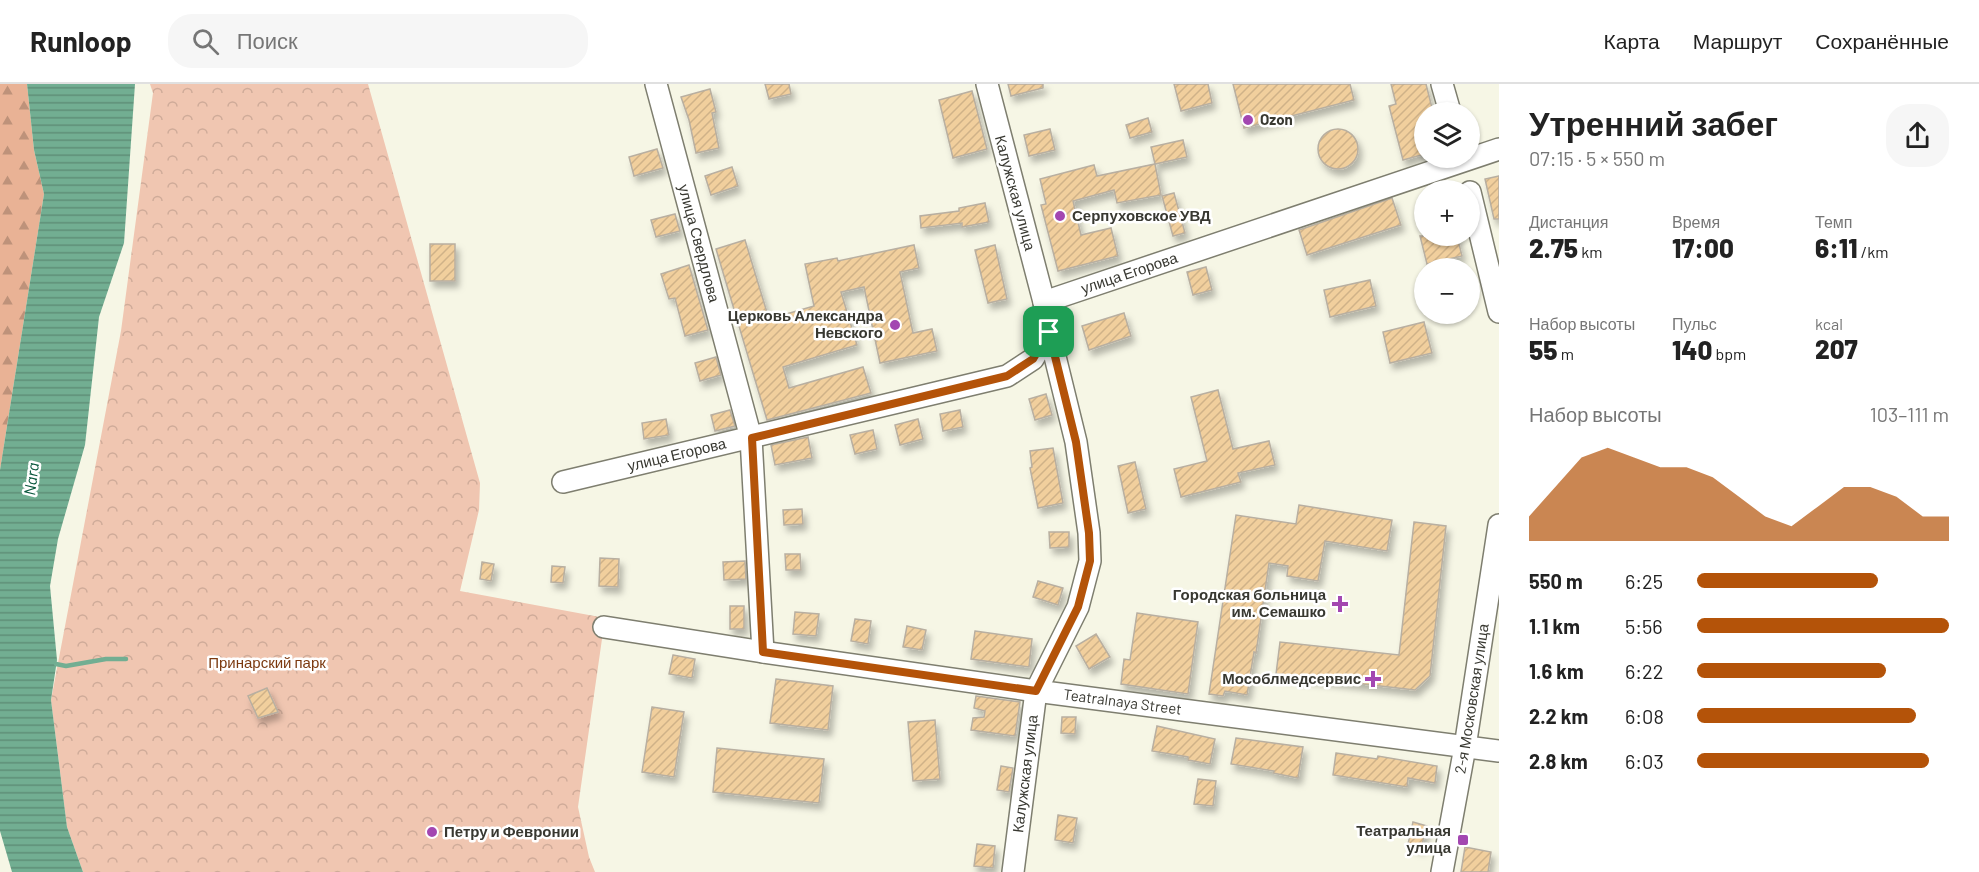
<!DOCTYPE html>
<html lang="ru">
<meta charset="utf-8">
<style>
:root{--surface:#fff;--page:#f6f6f6;--text:#222;--muted:#767676;--line:#e0e0e0;--accent:#b45309}
body{margin:0;font-family:Barlow,sans-serif;background:var(--page);color:var(--text);height:100vh;display:flex;flex-direction:column;font-size:22px;white-space:nowrap}
*{box-sizing:border-box;margin:0}
p{font-size:20px;color:var(--muted)}
.icon{flex:none;width:33px;height:33px;fill:none;stroke:currentColor;stroke-width:2;stroke-linecap:round;stroke-linejoin:round}
.map{position:relative;flex:1;overflow:hidden}
.drawer{display:flex;flex-direction:column;background:var(--surface);width:480px}
.drawer>*{flex:none}
.fabs{position:absolute;left:1414px;top:18px;display:grid;gap:12px}
.fabs a{display:grid;place-items:center;width:66px;height:66px;border-radius:50%;background:var(--surface);box-shadow:0 2px 4px #0004;font-size:30px}
.pin{position:absolute;display:grid;place-items:center;width:51px;height:51px;color:#fff;margin:-26px;border-radius:12px;box-shadow:0 3px 9px #0006}
.round{display:grid;place-items:center;flex:none;width:63px;height:63px;border-radius:24px;background:var(--page)}
.head{display:flex;align-items:center;justify-content:space-between;height:102px;padding:0 30px}
h1{font-size:33px;font-weight:800;line-height:45px}
.metrics{display:grid;grid-template-columns:repeat(3,1fr);gap:9px;height:102px;padding:6px 30px}
.metrics div{display:grid;align-content:center}
.metrics b{font-size:26px;font-weight:800}
.metrics small{font-size:16px;font-weight:400}
.metrics p{font-size:16px}
.chart{height:168px;padding:12px 30px}
.chart p{display:flex;justify-content:space-between}
.chart svg{width:100%;height:108px;margin-top:6px;fill:var(--accent);opacity:.7}
ul{padding:0 30px;list-style:none;font-size:20px}
li{display:grid;grid-template-columns:96px 72px 1fr;align-items:center;height:45px}
li i{height:15px;border-radius:8px;background:var(--accent)}
header{display:flex;align-items:center;gap:36px;box-sizing:border-box;height:84px;padding:0 30px;background:var(--surface);border-bottom:2px solid var(--line)}
header strong{font-size:28px}
nav{display:flex;gap:33px;margin-inline-start:auto;font-size:21px}
.search{width:420px;height:54px;background:var(--page);display:flex;align-items:center;gap:15px;box-sizing:border-box;padding:0 21px;border-radius:24px;color:var(--muted);font-size:22px}
main{display:flex;flex:1;min-height:0}
.map>svg:first-child{display:block}
</style>
<header>
<strong>Runloop</strong>
<div class="search"><svg class="icon" aria-label="search" viewBox="0 0 24 24"><circle cx="10" cy="10" r="6"/><path d="M15 15l6 6"/></svg>Поиск</div>
<nav><a>Карта</a><a>Маршрут</a><a>Сохранённые</a></nav>
</header>
<main>
<div class="map">
<svg width="1499" height="788" viewBox="0 0 1499 788">
<defs>
<pattern id="forest-firs" width="22" height="20" patternUnits="userSpaceOnUse" patternTransform="scale(1.5)"><rect width="22" height="20" fill="#e9b295"/><path d="M5 1l3.5 6h-7zM16 11l3.5 6h-7z" fill="#be927a"/></pattern>
<pattern id="park-crowns" width="20" height="18" patternUnits="userSpaceOnUse" patternTransform="scale(1.5)"><rect width="20" height="18" fill="#f0c6b1"/><path d="M2 6a3 3 0 1 1 6 0M12 15a3 3 0 1 1 6 0" fill="none" stroke="#cfab99"/></pattern>
<pattern id="water-rules" width="6" height="5" patternUnits="userSpaceOnUse" patternTransform="scale(1.5)"><rect width="6" height="5" fill="#72ae92"/><path d="M0 2.5h6" fill="none" stroke="#5f8f78"/></pattern>
<pattern id="building-hatch" width="6" height="6" patternUnits="userSpaceOnUse" patternTransform="scale(1.5)"><rect width="6" height="6" fill="#f1cf9d"/><path d="M-1 1l2-2M0 6l6-6M5 7l2-2" fill="none" stroke="#cfb288"/></pattern>
<filter id="shadow"><feDropShadow dx="3.5" dy="6" stdDeviation="3" flood-color="#0004"/></filter>
</defs>
<rect width="100%" height="100%" fill="#f6f6e5"/>
<path fill="url(#forest-firs)" d="M0,0H27L34,66L44,110L0,386Z"/>
<path fill="url(#park-crowns)" d="M150,0H368L480,399L479,426L460,507L605,534L578,723L589,773L595,788H83L67,743L51,616L121,247L153,9Z"/>
<path fill="url(#water-rules)" d="M27,0H135L124,159L99,233L85,361L58,455L50,502L57,576L51,616L67,743L83,788H12L0,747V386L44,110L34,66Z"/>
<g fill="none" stroke-linecap="round" stroke-linejoin="round">
<path stroke="#72ae92" stroke-width="4.5" d="M56,580L66,582L106,575H126"/>
</g>
<g fill="url(#building-hatch)" stroke="#b8afa1" stroke-width="1.5" filter="url(#shadow)">
<path d="M765,0H789L791,10L769,15Z"/>
<path d="M1008,0H1043V4L1011,12Z"/>
<path d="M1174,0H1208L1212,19L1181,27Z"/>
<path d="M1233,0H1350L1354,16L1244,44Z"/>
<path d="M1391,0H1426L1433,28H1425V70L1403,76L1389,22L1396,20Z"/>
<path d="M710,5L716,28L712,29L719,64L696,69L689,36L681,13Z"/>
<path d="M972,7L987,65L953,74L939,16Z"/>
<path d="M1148,34L1152,48L1130,54L1126,41Z"/>
<path d="M1050,45L1055,66L1029,72L1024,51Z"/>
<circle cx="1338" cy="65" r="20"/>
<path d="M1183,56L1187,73L1155,80L1151,63Z"/>
<path d="M657,65L663,84L634,92L629,73Z"/>
<path d="M1155,80L1161,111L1117,119L1114,106L1073,117L1081,151L1111,144L1118,172L1058,187L1041,121L1046,120L1040,95L1094,81L1097,92Z"/>
<path d="M732,83L738,102L711,111L705,92Z"/>
<path d="M1499,92V135H1494L1485,95Z"/>
<path d="M1174,109L1185,149L1173,152L1162,112Z"/>
<path d="M1392,114L1401,141L1307,171L1299,146Z"/>
<path d="M985,119L989,138L962,143V139L921,144L920,132L959,127V124Z"/>
<path d="M675,130L680,147L656,153L651,136Z"/>
<path d="M1420,152H1457L1462,172L1427,180Z"/>
<path d="M745,156L769,235L814,222L805,180L837,174L838,177L914,161L919,184L900,188L913,249L932,245L937,267L880,279L864,203L841,208L857,261L783,283L789,304L863,283L871,309L767,336L716,165Z"/>
<rect x="430" y="160" width="25" height="37"/>
<path d="M995,161L1007,215L988,219L975,166Z"/>
<path d="M689,181L708,246L685,252L675,214L669,215L661,190Z"/>
<path d="M1206,183L1212,206L1193,211L1187,188Z"/>
<path d="M1370,196L1376,222L1330,233L1324,206Z"/>
<path d="M1124,229L1131,252L1089,266L1082,242Z"/>
<path d="M1424,238L1432,269L1390,279L1383,248Z"/>
<path d="M716,273L721,291L700,297L695,279Z"/>
<path d="M1218,306L1233,365L1269,357L1275,381L1238,389L1241,398L1181,413L1174,385L1207,377L1191,313Z"/>
<path d="M1046,310L1052,331L1035,336L1029,315Z"/>
<path d="M730,326L735,342L715,347L711,331Z"/>
<path d="M960,326L963,343L943,347L940,330Z"/>
<path d="M666,335L669,351L644,355L642,339Z"/>
<path d="M918,335L923,355L900,361L895,341Z"/>
<path d="M873,346L877,365L855,370L850,351Z"/>
<path d="M808,353L812,374L775,381L771,361Z"/>
<path d="M1053,364L1063,419L1038,424L1030,384L1032,383L1030,367Z"/>
<path d="M1135,378L1146,425L1128,429L1118,382Z"/>
<path d="M1299,421L1392,436L1387,467L1325,457L1318,497L1287,492L1288,482L1269,479L1256,569L1254,568L1247,611L1225,607L1223,612L1209,610L1236,431L1296,440Z"/>
<path d="M802,425L803,440L784,441L783,426Z"/>
<path d="M1414,438L1446,442L1430,592L1415,606L1276,590L1280,558L1399,571Z"/>
<path d="M1049,448H1069V463L1050,464Z"/>
<path d="M785,470H800L801,486H786Z"/>
<path d="M600,474L619,475L618,503L599,502Z"/>
<path d="M745,477L746,495L724,496L723,478Z"/>
<path d="M482,478L494,480L491,497L480,495Z"/>
<path d="M552,482L565,483L563,499L551,498Z"/>
<path d="M1038,497L1063,504L1058,521L1033,513Z"/>
<rect x="730" y="522" width="14" height="23"/>
<path d="M795,528L819,530L816,552L793,550Z"/>
<path d="M1137,529L1198,538L1188,610L1121,600L1124,575L1130,576Z"/>
<path d="M855,535L871,537L868,560L851,557Z"/>
<path d="M907,542L926,546L922,566L903,563Z"/>
<path d="M975,547L1032,555L1029,583L971,575Z"/>
<path d="M1096,550L1110,573L1089,585L1076,562Z"/>
<path d="M673,571L695,575L692,594L669,590Z"/>
<path d="M776,595L833,602L828,646L770,639Z"/>
<path d="M267,604L278,628L258,634L248,612Z"/>
<path d="M976,612L1020,618L1015,652L971,646L973,634L984,633L985,627L974,624Z"/>
<path d="M652,623L684,628L674,693L642,688Z"/>
<path d="M1062,633H1076L1075,650L1061,649Z"/>
<path d="M935,636L940,695L913,697L908,638Z"/>
<path d="M1157,642L1215,655L1210,680L1188,676V673L1152,667Z"/>
<path d="M1236,654L1303,663L1298,694L1273,689L1274,687L1231,680Z"/>
<path d="M717,664L824,675L819,719L713,708Z"/>
<path d="M1336,669L1377,675L1378,672L1437,682L1435,699L1408,694L1407,703L1333,691Z"/>
<path d="M1001,682L1013,684L1009,708L997,706Z"/>
<path d="M1198,695L1216,697L1213,722L1194,720Z"/>
<path d="M1058,731L1077,734L1073,759L1055,756Z"/>
<path d="M1413,738L1427,742L1421,764L1408,760Z"/>
<path d="M977,760L995,762L993,784L974,782Z"/>
<path d="M1465,763L1491,768L1488,788H1461Z"/>
</g>
<g fill="none" stroke-linecap="round" stroke-linejoin="round">
<defs>
<g id="minor">
<path id="s1" d="M656,0L751,354L763,568"/>
<path d="M1442,0L1450,28"/>
<path d="M1470,108L1499,228"/>
<path id="s2" d="M1044,218L1499,65"/>
<path id="s3" d="M563,398L1007,292L1033,275L1049,248L1044,218L987,0"/>
<path id="s4" d="M604,543L763,568L1036,607L1499,667"/>
<path id="s5" d="M1013,788L1036,607L1078,523L1090,477L1089,449L1076,358L1049,248"/>
<path id="s6" d="M1442,788L1465,663L1499,441"/>
</g>
</defs>
<use href="#minor" stroke="#7e7e6f" stroke-width="24"/>
<use href="#minor" stroke="#fff" stroke-width="21"/>
</g>
<g fill="none" stroke-linecap="round" stroke-linejoin="round">
<defs>
<path id="route" d="M1049,248L1076,358L1089,449L1090,477L1078,523L1036,607L763,568L752,354L1007,292L1033,275Z"/>
</defs>
<use href="#route" stroke="#fff" stroke-width="12"/>
<use href="#route" stroke="#b45309" stroke-width="8"/>
</g>
<g fill="#a347b1" stroke="#fff" stroke-width="2">
<circle cx="1248" cy="36" r="6"/>
<circle cx="1060" cy="132" r="6"/>
<circle cx="895" cy="241" r="6"/>
<path d="M1337 511h6v6h6v6h-6v6h-6v-6h-6v-6h6z"/>
<path d="M1370 586h6v6h6v6h-6v6h-6v-6h-6v-6h6z"/>
<circle cx="432" cy="748" r="6"/>
<rect x="1457" y="750" width="12" height="12" rx="3"/>
</g>
<g text-anchor="middle" stroke-width="5" stroke-linejoin="round" paint-order="stroke">
<g font-size="15" font-weight="bold" fill="#383831" stroke="#fff" text-anchor="end">
<text x="1260" y="41" text-anchor="start">Ozon</text>
<text x="1072" y="137" text-anchor="start">Серпуховское УВД</text>
<text x="883" y="237">Церковь Александра<tspan x="883" dy="17">Невского</tspan></text>
<text x="1326" y="516">Городская больница<tspan x="1326" dy="17">им. Семашко</tspan></text>
<text x="1361" y="600">Мособлмедсервис</text>
<text x="1451" y="752">Театральная<tspan x="1451" dy="17">улица</tspan></text>
<text x="444" y="753" text-anchor="start">Петру и Февронии</text>
</g>
<g font-size="15" fill="#383831" stroke="#fff">
<text transform="translate(1015 109) rotate(75)" y="5">Калужская улица</text>
<text dy="5" stroke="none"><textPath href="#s1" startOffset="165">улица Свердлова</textPath></text>
<text dy="5" stroke="none"><textPath href="#s2" startOffset="90">улица Егорова</textPath></text>
<text dy="5" stroke="none"><textPath href="#s3" startOffset="117">улица Егорова</textPath></text>
<text dy="5" stroke="none"><textPath href="#s6" startOffset="176">2-я Московская улица</textPath></text>
<text dy="5" stroke="none"><textPath href="#s4" startOffset="524">Teatralnaya Street</textPath></text>
<text dy="5" stroke="none"><textPath href="#s5" startOffset="99">Калужская улица</textPath></text>
</g>
<g font-size="15" fill="#7c3a10" stroke="#fff">
<text x="267" y="584">Принарский парк</text>
</g>
<g font-size="16" font-style="italic" fill="#08573c" stroke="#fff">
<text transform="translate(31 395) rotate(-83)" y="6">Nara</text>
</g>
</g>
</svg>
<div class="fabs">
<a><svg class="icon" aria-label="layers" viewBox="0 0 24 24"><path d="M12 4l9 5-9 5-9-5zM3 14l9 5 9-5"/></svg></a>
<a>+</a>
<a>−</a>
</div>
<div class="pin" style="left:1049px;top:248px;background:#1e9e55"><svg class="icon" aria-label="arrive" viewBox="0 0 24 24"><path d="M6 21V4h12l-3 4 3 4H6"/></svg></div>
</div>
<section class="drawer">
<div class="head"><div><h1>Утренний забег</h1><p>07:15 · 5 × 550 m</p></div><a class="round"><svg class="icon" aria-label="share" viewBox="0 0 24 24"><path d="M12 15V3M7 8l5-5 5 5M5 13v7h14v-7"/></svg></a></div>
<div class="metrics">
<div><p>Дистанция</p><b>2.75<small> km</small></b></div>
<div><p>Время</p><b>17:00</b></div>
<div><p>Темп</p><b>6:11<small> /km</small></b></div>
</div>
<div class="metrics">
<div><p>Набор высоты</p><b>55<small> m</small></b></div>
<div><p>Пульс</p><b>140<small> bpm</small></b></div>
<div><p>kcal</p><b>207</b></div>
</div>
<div class="chart"><p><span>Набор высоты</span>103–111 m</p>
<svg viewBox="0 0 160 44" preserveAspectRatio="none"><path d="M0 44V34L10 22L20 10L30 6L40 10L50 14L60 14L70 18L80 26L90 34L100 38L110 30L120 22L130 22L140 26L150 34L160 34V44z"/></svg>
</div>
<ul>
<li><b>550 m</b>6:25<i style="width:72%"></i></li>
<li><b>1.1 km</b>5:56<i style="width:100%"></i></li>
<li><b>1.6 km</b>6:22<i style="width:75%"></i></li>
<li><b>2.2 km</b>6:08<i style="width:87%"></i></li>
<li><b>2.8 km</b>6:03<i style="width:92%"></i></li>
</ul>
</section>
</main>
